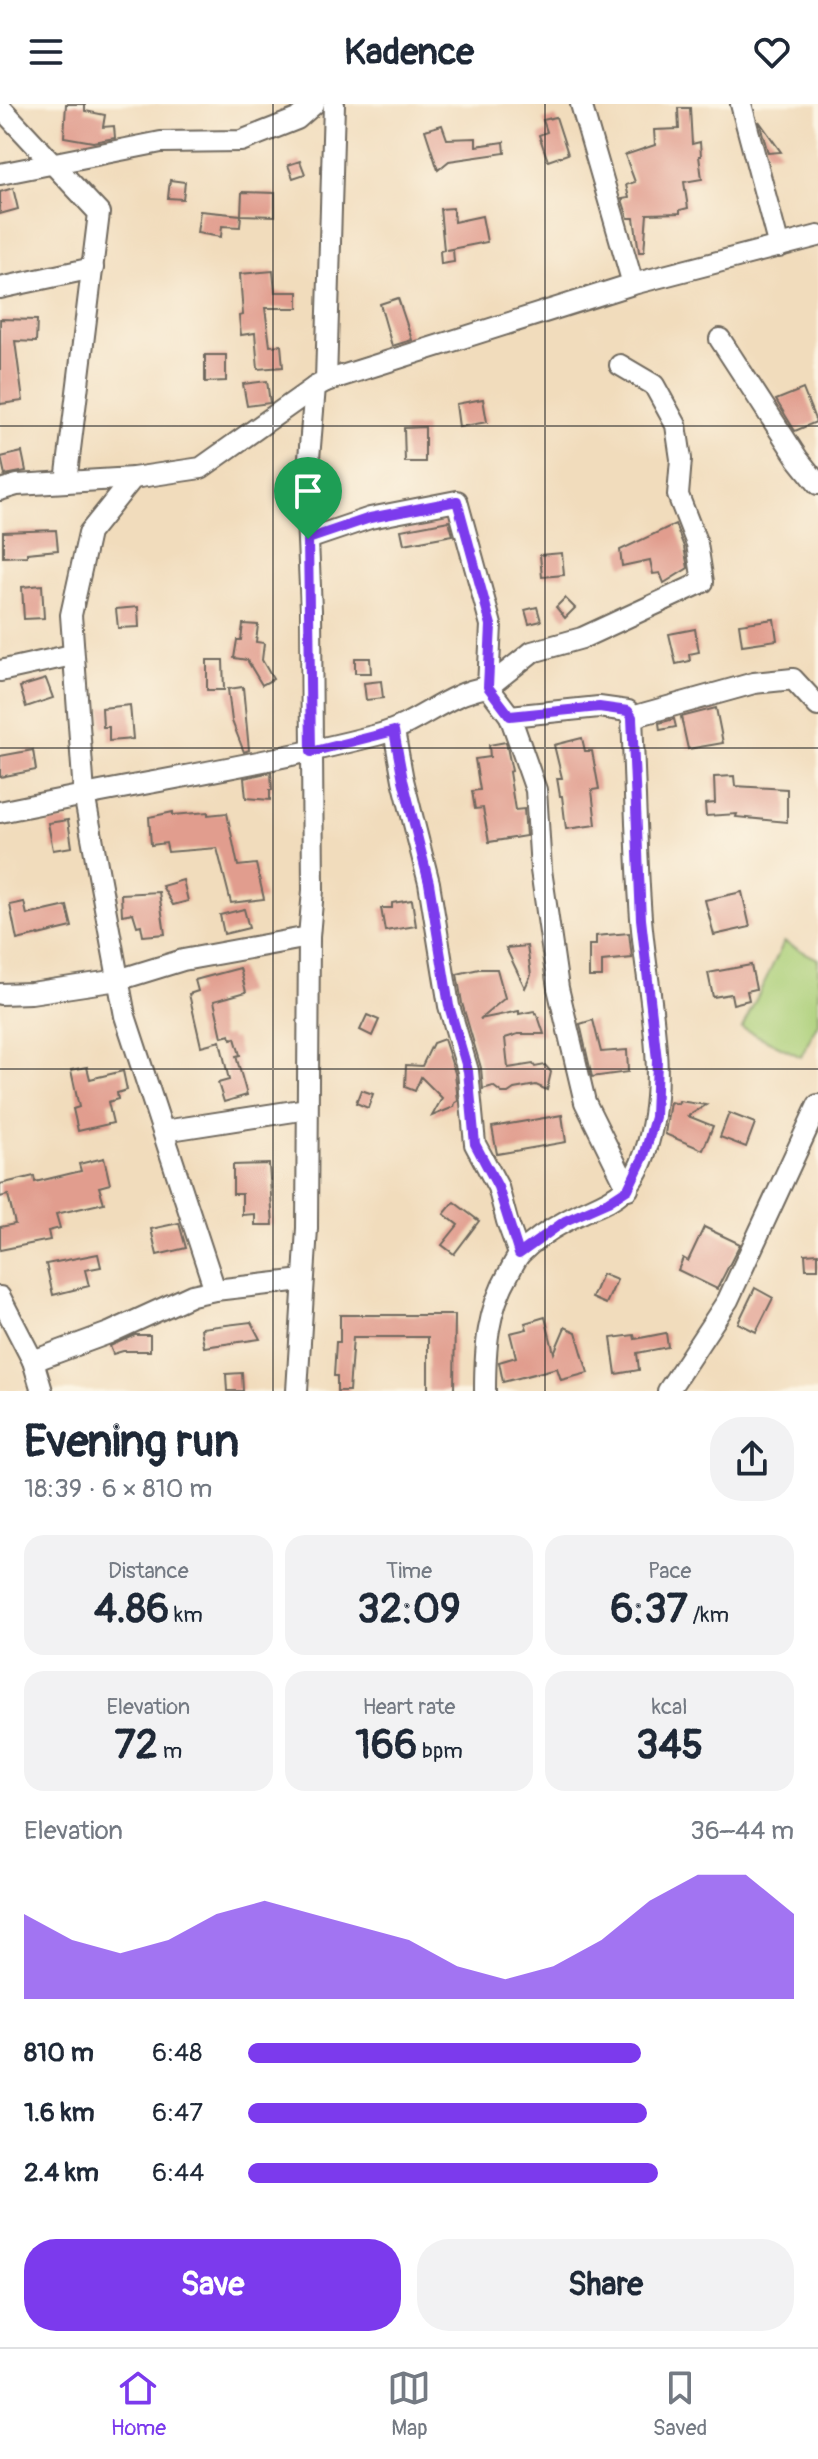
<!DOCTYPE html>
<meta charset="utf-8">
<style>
:root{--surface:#fff;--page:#f2f2f3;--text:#1f2937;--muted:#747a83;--line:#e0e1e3;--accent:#7c3aed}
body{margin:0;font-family:Pangolin,sans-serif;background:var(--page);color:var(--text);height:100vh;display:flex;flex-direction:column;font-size:30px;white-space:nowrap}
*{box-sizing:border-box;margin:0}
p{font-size:26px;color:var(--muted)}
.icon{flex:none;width:44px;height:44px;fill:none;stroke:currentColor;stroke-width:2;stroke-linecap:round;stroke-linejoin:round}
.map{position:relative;height:1287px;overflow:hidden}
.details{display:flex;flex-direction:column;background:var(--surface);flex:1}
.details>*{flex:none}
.pin{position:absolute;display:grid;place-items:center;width:68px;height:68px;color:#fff;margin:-82px -34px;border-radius:50% 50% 50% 0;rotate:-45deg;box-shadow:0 0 8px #0007}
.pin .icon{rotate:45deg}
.round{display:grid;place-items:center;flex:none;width:84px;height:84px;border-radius:32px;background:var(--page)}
.overview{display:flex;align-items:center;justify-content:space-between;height:136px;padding:0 24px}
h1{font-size:44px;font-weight:800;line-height:60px}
.stats{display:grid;grid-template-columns:repeat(3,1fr);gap:12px;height:136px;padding:8px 24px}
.stats div{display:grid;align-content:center;border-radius:20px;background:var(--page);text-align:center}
.stats b{font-size:40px;font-weight:800}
.stats small{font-size:22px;font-weight:400}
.stats p{font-size:22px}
.chart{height:224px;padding:16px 24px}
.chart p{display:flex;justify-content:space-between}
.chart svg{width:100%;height:144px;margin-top:8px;fill:var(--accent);opacity:.7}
.primary-button{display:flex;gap:16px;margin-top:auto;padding:16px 24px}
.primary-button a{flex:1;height:92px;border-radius:32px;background:var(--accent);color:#fff;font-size:32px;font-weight:800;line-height:92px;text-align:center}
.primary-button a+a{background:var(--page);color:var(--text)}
ul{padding:0 24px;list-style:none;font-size:26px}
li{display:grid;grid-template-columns:128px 96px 1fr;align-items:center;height:60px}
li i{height:20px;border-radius:10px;background:var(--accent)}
header{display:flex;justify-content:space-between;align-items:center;height:104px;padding:0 24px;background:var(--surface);font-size:36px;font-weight:800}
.tab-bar{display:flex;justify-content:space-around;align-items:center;height:112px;border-top:2px solid var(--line);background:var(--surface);font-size:22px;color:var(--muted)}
.tab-bar a{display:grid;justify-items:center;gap:4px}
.tab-bar .current{color:var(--accent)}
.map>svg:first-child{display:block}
</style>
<header><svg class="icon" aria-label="menu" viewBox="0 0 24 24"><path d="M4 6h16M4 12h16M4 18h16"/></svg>Kadence<svg class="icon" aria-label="heart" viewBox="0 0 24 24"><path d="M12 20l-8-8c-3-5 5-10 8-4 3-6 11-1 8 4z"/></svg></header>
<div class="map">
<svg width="818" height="1287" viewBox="0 0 818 1287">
<rect width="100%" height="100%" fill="#fcf5e5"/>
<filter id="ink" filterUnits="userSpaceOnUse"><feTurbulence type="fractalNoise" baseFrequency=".0125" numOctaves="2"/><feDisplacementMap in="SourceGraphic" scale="16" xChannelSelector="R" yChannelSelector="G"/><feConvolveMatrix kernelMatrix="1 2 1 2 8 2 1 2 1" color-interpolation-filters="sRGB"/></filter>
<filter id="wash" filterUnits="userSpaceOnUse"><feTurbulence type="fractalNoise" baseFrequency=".006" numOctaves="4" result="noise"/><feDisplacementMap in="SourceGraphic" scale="32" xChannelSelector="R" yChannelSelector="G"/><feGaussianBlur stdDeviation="1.8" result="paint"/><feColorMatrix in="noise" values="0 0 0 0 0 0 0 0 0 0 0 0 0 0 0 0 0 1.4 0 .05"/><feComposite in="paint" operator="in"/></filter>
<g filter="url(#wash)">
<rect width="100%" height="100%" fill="#f1dcbc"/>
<path fill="#abcf78" stroke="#6b7d52" stroke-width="2" d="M784,838L818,855V919L801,953L742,924Z"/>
<g id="blocks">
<g fill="#e19d8e">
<path d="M66,0H85V7L105,11L103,23L114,22L115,34L93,38L64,33Z"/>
<path d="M678,4H690L692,40L700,38L701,52H699L702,75L684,78L688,104L680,106V109L647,110L644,148H639L634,114H628L622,95L629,94L626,81L635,78L625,51L655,41L654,26L679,25Z"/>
<path d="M556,13L568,50L548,57L539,31L547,28L543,16Z"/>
<path d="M759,17L781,48L768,49Z"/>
<path d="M442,21L447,35L476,34V42L504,38L505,49L449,57L438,66L425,26Z"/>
<path d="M300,57L305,70L293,74L288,61Z"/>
<path d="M170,76L185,78L183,95L168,94Z"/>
<path d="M13,84L18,105L0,110V88Z"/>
<path d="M242,88L275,89V112L241,111Z"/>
<path d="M453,104L454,118L482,112L487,138L446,146L453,145L454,158L441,160L440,147L444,146L440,105Z"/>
<path d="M200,107L241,111L240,123L222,122L221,133L197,129Z"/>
<path d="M273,167L275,188H298V204H265L270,242L281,241L283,263L258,265L255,229L241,231L239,212L243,211L240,170Z"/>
<path d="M398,194L412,236L392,242L380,200Z"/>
<path d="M0,215L37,216L36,238L15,237L23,297L0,300Z"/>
<path d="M205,251H226V277L205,278Z"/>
<path d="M267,277L270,299L247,302L243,280Z"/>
<path d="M803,285L816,318L795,327L776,296Z"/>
<path d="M483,295L487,318L459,323L456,300Z"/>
<path d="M425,323V358H405L404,324Z"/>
<path d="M22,348L26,367L5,371L1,353Z"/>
<path d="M449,417L453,431L404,440L401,426Z"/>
<path d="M675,420L684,443L688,464L664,479L660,469L653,470L650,456L622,462L620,446Z"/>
<path d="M56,426L58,446L27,449V452L3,453V428Z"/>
<path d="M562,449L564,471L542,473L540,451Z"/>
<path d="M42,481L44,514L24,515L22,483Z"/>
<path d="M565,494L575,504L565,514L556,503Z"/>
<path d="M138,503L139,523L118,524L116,505Z"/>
<path d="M537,503L541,517L529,520L525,506Z"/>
<path d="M774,515L777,536L742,541L739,520Z"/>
<path d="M243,520L258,521L256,538L264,539L262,556L273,575L262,581L247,556L234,554L237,536H241Z"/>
<path d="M695,525L699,548L689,550L690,557L676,560L669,530Z"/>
<path d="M355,554H370L371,569H355Z"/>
<path d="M207,556H223L224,586H207Z"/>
<path d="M46,575L53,594L26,603L20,583Z"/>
<path d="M381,577L383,594L366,596L364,579Z"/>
<path d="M243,583L249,646L244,648L232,617L228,585Z"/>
<path d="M130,601L133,635L109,637V623H103L102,604Z"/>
<path d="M716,604L723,639L688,645L681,613Z"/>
<path d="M674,615L676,623L660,626L659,619Z"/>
<path d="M582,634L585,647H592L599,685L592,686L596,721L566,725L562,692H560L557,674H562L554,641Z"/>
<path d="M506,638L512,667L509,668L515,706L524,705L526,732L489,738L483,704L475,705L472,687L480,686L475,655L490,653L489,641Z"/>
<path d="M33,646L36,666L0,673V652Z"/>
<path d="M271,668L272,686H270V696L246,694L244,674Z"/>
<path d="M734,672L735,682L787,685V718L736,713L737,710L706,712L705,700L715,699L714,673Z"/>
<path d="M173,708V711L208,708V711L227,709L238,762L256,760L264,795L231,799L217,744L168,748L166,739L151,741L149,713Z"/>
<path d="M68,716L72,743L53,746L48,719Z"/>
<path d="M183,776L188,797L173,801L162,782Z"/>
<path d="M159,788L165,830L143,832L141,821L137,822L133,809L122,811L121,790Z"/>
<path d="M742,788L750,823L714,831L705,796Z"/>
<path d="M412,796L416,822L385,827L381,804H392V799Z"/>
<path d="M24,798L27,811L67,802L72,823L17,836L10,801Z"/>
<path d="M244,805L249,824L224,830L220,811Z"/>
<path d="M629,829L632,854L602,857V873H589V841H596V832Z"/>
<path d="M527,842L531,871L525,884L506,844Z"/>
<path d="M751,861L756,885L747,887L749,896L733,900L731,890L713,893L708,869Z"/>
<path d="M240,864L246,888L214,897L222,933L230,931L231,935L235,934L240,951L236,952L247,991L224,998L218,979L229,976L220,937L201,942L189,890L198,887L195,876Z"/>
<path d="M479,865H497L505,894L480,915L519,907V910L534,907L538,912L544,930H518L505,934L508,964L533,960L535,963L545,961L551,968L547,986L536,981L514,985L508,989H502L493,982L483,985L481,964L462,899L457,870Z"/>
<path d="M367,911L379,916L372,932L360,926Z"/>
<path d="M593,916L601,948L627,946L628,968L592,973L580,920Z"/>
<path d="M444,935L455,969L458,997L455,999L454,1003L432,1012L442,994L421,973L415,987L405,983L406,961L422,962L433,939Z"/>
<path d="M87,963L90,975L123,967L127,986L117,989L118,995L108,998L113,1019L78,1027L73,1005L79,1003L71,966Z"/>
<path d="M361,986L373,990L368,1004L356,999Z"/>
<path d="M679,997L706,1001L688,1012L713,1022L703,1046L665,1030L670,998L678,1000Z"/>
<path d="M729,1009L755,1019L746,1043L720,1033Z"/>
<path d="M562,1011L566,1038L497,1050L492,1023Z"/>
<path d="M104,1054L110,1080L99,1083L104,1099L56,1110L60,1124L48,1127L50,1136L0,1146V1123L15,1120L8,1091L0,1093V1080L34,1072L35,1078L81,1067L79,1060Z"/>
<path d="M269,1060L273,1121H255V1110L242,1111V1090H233V1061Z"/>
<path d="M454,1098L479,1117L454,1150L442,1141L458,1121L444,1110Z"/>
<path d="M179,1119L186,1144L157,1151L151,1125Z"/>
<path d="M704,1123L740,1140L717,1185L678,1166L683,1154L688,1157Z"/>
<path d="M818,1149V1165H806L805,1150Z"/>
<path d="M98,1150L101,1163L85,1166L89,1182L53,1191L46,1160Z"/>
<path d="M602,1170L617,1176L606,1200L592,1194Z"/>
<path d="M755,1184L773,1194L756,1228L738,1219Z"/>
<path d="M340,1211H455L454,1287H428V1233H353L349,1287H337V1272H334L336,1238H340Z"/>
<path d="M545,1213L554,1249L565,1223L576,1228L588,1269L561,1276L557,1264L503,1278L499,1258L516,1253L510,1229L527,1225L525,1219Z"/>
<path d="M251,1218L260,1235L204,1243L201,1224Z"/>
<path d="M666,1229L668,1243L637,1249L639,1266L616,1270L611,1234L634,1231L635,1235Z"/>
<path d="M135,1231H150V1247H123L113,1250L110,1242Z"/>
<path d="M242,1269L243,1287H227L226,1270Z"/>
</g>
</g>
</g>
<g filter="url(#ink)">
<use href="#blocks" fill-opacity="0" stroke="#70695e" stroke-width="2"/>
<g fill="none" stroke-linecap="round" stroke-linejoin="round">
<defs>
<g id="street">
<path d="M581,0L633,180"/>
<path d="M741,0L779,143"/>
<path d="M0,3L99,109L66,378"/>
<path d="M0,70L161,38L241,37L297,15L314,0"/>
<path d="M0,184L93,164"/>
<path d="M720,235L798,355L818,380"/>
<path d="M326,277L633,180L818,132"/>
<path d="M133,374L89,429L71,511L84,690L125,912L215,1186"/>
<path d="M0,386L17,381L133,374L201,364L315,283"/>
<path d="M308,435L370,414L457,397L491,521L488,583L532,548L582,534L703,478L697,440L678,391L681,355L676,321L654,281L620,261"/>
<path d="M0,567L72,551"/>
<path d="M510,612L536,686L541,766L558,884L585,998L628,1085"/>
<path d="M632,613L754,579L793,575L818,602"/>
<path d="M394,627L403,676L429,779L449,902L468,967L475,1040L498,1083L507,1117L519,1150"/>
<path d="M0,708C126,681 253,663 377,631C418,621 446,589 488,583L510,612L599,603L628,607L632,613C635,680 636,747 641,814C647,892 671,973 645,1049C628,1099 605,1095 566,1117C551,1125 533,1137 521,1149C516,1154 512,1163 509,1169C487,1207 485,1245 485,1287"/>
<path d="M0,890L31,889L118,876L183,856L309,833"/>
<path d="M164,1027L307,1005"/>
<path d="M0,1193L33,1257L42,1287"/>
<path d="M33,1257L109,1229L192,1191L215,1186L303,1176"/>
<path d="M297,1287L307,1124L309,833L313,786L311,506L306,390L315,283L326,277L334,0"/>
<path d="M668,1287L728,1196L818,1001"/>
</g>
</defs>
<use href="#street" stroke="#70695e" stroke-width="24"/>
<use href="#street" stroke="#fff" stroke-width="20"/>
</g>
</g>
<g fill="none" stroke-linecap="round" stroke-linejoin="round" filter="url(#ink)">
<defs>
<path id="route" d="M457,397L491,521L488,583L510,612L599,603L628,607L632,613L641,815L657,956L655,1013L644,1052L628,1085L608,1098L565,1117L519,1150L498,1083L475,1040L468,967L449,902L429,779L403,676L394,627L311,648L308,435L370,414Z"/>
</defs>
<use href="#route" stroke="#fff" stroke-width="16"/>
<use href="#route" stroke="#7c3aed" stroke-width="10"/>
</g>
<path fill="none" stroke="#2b2b2b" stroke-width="2" stroke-opacity="0.55" d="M273,0V1287M545,0V1287M0,322H818M0,644H818M0,965H818"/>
</svg>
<div class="pin" style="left:308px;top:435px;background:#1e9e55"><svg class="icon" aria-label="arrive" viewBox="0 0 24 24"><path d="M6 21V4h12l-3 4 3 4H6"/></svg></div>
</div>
<section class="details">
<div class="overview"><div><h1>Evening run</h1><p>18:39 · 6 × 810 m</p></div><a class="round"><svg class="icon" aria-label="share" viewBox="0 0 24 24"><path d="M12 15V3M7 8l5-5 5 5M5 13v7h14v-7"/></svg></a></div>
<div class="stats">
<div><p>Distance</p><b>4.86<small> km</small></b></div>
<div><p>Time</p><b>32:09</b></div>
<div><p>Pace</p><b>6:37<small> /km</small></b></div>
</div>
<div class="stats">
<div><p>Elevation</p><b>72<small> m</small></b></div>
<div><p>Heart rate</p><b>166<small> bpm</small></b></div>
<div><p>kcal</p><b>345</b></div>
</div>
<div class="chart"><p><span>Elevation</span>36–44 m</p>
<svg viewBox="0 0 160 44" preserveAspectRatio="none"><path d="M0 44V18L10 26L20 30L30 26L40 18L50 14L60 18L70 22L80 26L90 34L100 38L110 34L120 26L130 14L140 6L150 6L160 18V44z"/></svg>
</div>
<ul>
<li><b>810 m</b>6:48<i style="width:72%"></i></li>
<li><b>1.6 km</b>6:47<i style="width:73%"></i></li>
<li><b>2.4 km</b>6:44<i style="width:75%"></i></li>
</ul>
<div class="primary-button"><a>Save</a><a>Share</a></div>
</section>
<nav class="tab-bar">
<a class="current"><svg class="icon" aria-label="home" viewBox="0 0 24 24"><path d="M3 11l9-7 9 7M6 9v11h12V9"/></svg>Home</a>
<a><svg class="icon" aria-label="map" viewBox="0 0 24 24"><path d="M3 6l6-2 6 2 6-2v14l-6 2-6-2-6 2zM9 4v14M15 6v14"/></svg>Map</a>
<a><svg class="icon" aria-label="saved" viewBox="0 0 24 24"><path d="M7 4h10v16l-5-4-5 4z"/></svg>Saved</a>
</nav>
